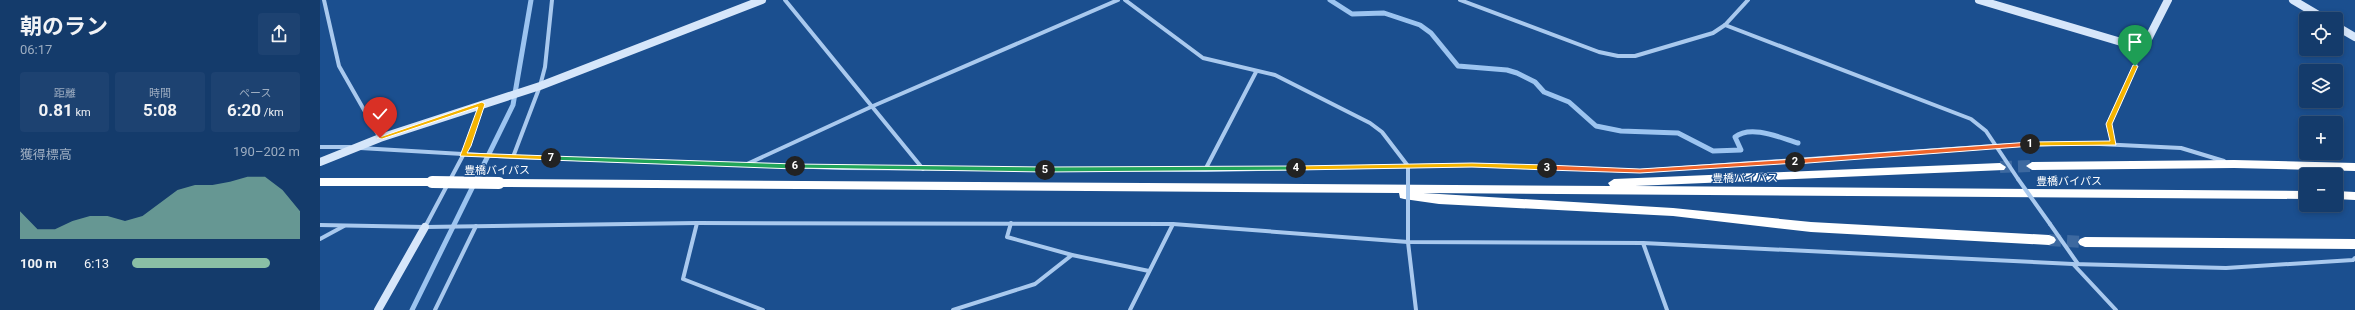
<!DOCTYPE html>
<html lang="ja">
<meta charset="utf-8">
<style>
:root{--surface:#143b6b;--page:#1d4271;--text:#f1f3f6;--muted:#9dadc1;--line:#33557e;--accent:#8abfa5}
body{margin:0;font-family:Roboto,"Noto Sans JP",sans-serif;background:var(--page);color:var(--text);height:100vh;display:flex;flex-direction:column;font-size:15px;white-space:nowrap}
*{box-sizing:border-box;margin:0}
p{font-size:13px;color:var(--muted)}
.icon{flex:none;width:22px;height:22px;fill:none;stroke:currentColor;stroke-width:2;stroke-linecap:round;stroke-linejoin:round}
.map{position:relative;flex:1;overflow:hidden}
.panel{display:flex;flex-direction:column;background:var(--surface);width:320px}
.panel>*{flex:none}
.tools{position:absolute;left:1979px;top:12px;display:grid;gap:8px}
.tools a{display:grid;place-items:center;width:44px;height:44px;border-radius:4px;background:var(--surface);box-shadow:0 2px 6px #0003,0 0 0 1px var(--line);font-size:20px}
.pin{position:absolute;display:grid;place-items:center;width:34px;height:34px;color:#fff;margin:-41px -17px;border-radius:50% 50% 50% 0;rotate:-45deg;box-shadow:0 0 4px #0007}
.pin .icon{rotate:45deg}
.km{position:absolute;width:20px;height:20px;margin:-10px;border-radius:50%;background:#222;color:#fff;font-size:11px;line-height:20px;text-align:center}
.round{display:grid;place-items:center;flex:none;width:42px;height:42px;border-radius:4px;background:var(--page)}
.headline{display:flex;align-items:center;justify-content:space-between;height:68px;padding:0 20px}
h1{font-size:22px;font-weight:700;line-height:30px}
.stats{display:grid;grid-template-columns:repeat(3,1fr);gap:6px;height:68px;padding:4px 20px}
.stats div{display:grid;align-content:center;border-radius:4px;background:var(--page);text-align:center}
.stats b{font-size:17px;font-weight:700}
.stats small{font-size:11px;font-weight:400}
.stats p{font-size:11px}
.chart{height:112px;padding:8px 20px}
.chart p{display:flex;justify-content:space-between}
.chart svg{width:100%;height:72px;margin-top:4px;fill:var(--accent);opacity:.7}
ul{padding:0 20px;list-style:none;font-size:13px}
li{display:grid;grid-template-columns:64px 48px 1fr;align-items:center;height:30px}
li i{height:10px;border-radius:5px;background:var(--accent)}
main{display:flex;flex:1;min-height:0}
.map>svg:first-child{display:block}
</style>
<main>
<section class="panel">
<div class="headline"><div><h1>朝のラン</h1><p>06:17</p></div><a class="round"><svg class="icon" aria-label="share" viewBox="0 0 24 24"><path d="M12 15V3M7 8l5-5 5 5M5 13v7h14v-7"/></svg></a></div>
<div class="stats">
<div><p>距離</p><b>0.81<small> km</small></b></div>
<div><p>時間</p><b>5:08</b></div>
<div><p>ペース</p><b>6:20<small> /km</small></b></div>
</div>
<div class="chart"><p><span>獲得標高</span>190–202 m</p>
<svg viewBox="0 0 160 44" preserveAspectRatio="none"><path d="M0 44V27L10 38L20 38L30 33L40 30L50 30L60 33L70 30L80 22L90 14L100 11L110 11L120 9L130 6L140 6L150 14L160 27V44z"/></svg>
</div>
<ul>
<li><b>100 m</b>6:13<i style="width:82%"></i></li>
</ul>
</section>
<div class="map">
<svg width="2035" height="310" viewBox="0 0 2035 310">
<rect width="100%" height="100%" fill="#1b4f8f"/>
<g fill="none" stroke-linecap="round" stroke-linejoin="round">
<g stroke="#9cc4f0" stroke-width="5">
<path d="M1010,0L1032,14L1064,13L1100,25L1111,33L1138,66L1187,70L1197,73L1215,82L1224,92L1249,102L1276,126L1301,131L1358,133L1393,151L1421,150L1415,137C1431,124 1461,138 1478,143"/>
<path d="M92,310L193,105L211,0"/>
</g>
<g stroke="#3d69a0" stroke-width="12" stroke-dasharray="12 6" stroke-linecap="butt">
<path d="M1680,167L1712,166"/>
<path d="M1729,240L1765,242"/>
</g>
<g stroke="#a9c9ee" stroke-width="4">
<path d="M4,0L19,66L60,138"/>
<path d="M465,0L603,169"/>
<path d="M805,0L883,58L955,75L1050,123L1062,132L1088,166"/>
<path d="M1140,0L1279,52L1298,56H1315L1393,33L1405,25L1428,0"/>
<path d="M1405,25L1651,119L1666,131L1698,179"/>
<path d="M1793,143L1789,124L1815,66L1818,47"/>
<path d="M0,147H30"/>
<path d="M40,148L193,157L523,168L885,170L1152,165L1320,171L1674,146L1759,143L1861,148L1904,161"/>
<path d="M193,157L220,86L225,67L232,0"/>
<path d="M427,164L553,106L798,0"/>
<path d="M885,170L936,72"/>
<path d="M377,223L363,279L443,310"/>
<path d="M691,223L687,237L752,255L829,271"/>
<path d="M1730,224L1758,264"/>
<path d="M0,225L105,227L377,223L853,224L1088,242L1323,243L1753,264L1906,268L2033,260L2035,258"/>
<path d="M105,227L148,146L162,104"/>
<path d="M0,239L24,226"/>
<path d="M1088,242L1096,310"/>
<path d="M1323,243L1347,310"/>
<path d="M1753,264L1796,310"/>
<path d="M115,310L156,226"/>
<path d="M633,310L715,284L752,255"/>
<path d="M810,310L853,224"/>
</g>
<g stroke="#d6e6fa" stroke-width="8">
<path d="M1659,0L1818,47H1824L1848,0"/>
<path d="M1973,0L2005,19"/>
<path d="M2016,26L2035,37"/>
<path d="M0,162L60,138L220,86L442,0"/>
<path d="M58,310L105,227"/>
</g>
<g fill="#fff" fill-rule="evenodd">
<path d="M1914,160L2035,163V171L1914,168L1712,170L1706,166L1712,162Z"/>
<path d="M1680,163L1686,167L1684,170L1315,186L1986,191V199L1103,193L1353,208L1491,222L1729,235L1734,237L1736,240L1734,243L1729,245L1491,232L1353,216L1119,204L1084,199L1080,198L1079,193L179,187L173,183L179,179L1290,186L1288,183L1294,179Z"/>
<path d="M0,178H112L118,182L112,186H0Z"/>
<path d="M2016,191L2035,192V200L2016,199Z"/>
<path d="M1765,237L2035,239V249L1765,247L1760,245L1758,242L1760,239Z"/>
</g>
<g stroke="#a9c9ee" stroke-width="4">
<path d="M1088,166V242"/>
<path d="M1698,179L1730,224"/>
</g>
<path stroke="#fff" stroke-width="12" d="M112,182L179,183"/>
</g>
<path fill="#f5b400" stroke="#fff" d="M1813,65L1818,66L1792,124L1796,145L1708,146L1710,142L1790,141L1786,124Z"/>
<path fill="#f0652b" stroke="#fff" d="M1710,142L1712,146L1475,164L1471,162L1475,159Z"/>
<path fill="#f0652b" stroke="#fff" d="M1475,159L1477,163L1320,173L1227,170L1224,168L1227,165L1320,169Z"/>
<path fill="#f5b400" stroke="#fff" d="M1152,163L1227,165L1230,168L1227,170L1152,167L976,170L973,168L976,166Z"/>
<path fill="#22a559" stroke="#fff" d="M976,166L979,170L725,172L721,170L725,167Z"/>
<path fill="#22a559" stroke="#fff" d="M475,164L725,167L728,170L725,172L473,168Z"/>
<path fill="#22a559" stroke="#fff" d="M231,156L475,164L478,166L475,169L229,160Z"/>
<path fill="#f5b400" stroke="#fff" d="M162,102L165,104L151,146L147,153L231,156L234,160L140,156L158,107L62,139L57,138Z"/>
<g text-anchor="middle" stroke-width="3" stroke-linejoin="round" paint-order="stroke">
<g font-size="11" fill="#fff" stroke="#1b4f8f">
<text x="177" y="174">豊橋バイパス</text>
<text x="1425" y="182">豊橋バイパス</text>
<text x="1749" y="185">豊橋バイパス</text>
</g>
</g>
</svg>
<div class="tools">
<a><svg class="icon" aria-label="locate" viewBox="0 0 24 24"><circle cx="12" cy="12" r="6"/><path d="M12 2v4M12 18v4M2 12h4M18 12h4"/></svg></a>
<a><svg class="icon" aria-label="layers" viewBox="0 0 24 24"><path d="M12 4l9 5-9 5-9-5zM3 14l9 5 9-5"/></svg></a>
<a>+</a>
<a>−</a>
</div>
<div class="pin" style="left:1815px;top:66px;background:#1e9e55"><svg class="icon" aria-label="arrive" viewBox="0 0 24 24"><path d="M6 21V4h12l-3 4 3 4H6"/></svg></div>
<div class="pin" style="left:60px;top:138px;background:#d93025"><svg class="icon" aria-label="check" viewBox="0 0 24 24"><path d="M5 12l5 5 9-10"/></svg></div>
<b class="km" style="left:1710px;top:144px">1</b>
<b class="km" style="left:1475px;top:162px">2</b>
<b class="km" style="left:1227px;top:168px">3</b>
<b class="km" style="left:976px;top:168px">4</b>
<b class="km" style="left:725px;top:170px">5</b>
<b class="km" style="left:475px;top:166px">6</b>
<b class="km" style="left:231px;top:158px">7</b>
</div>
</main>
